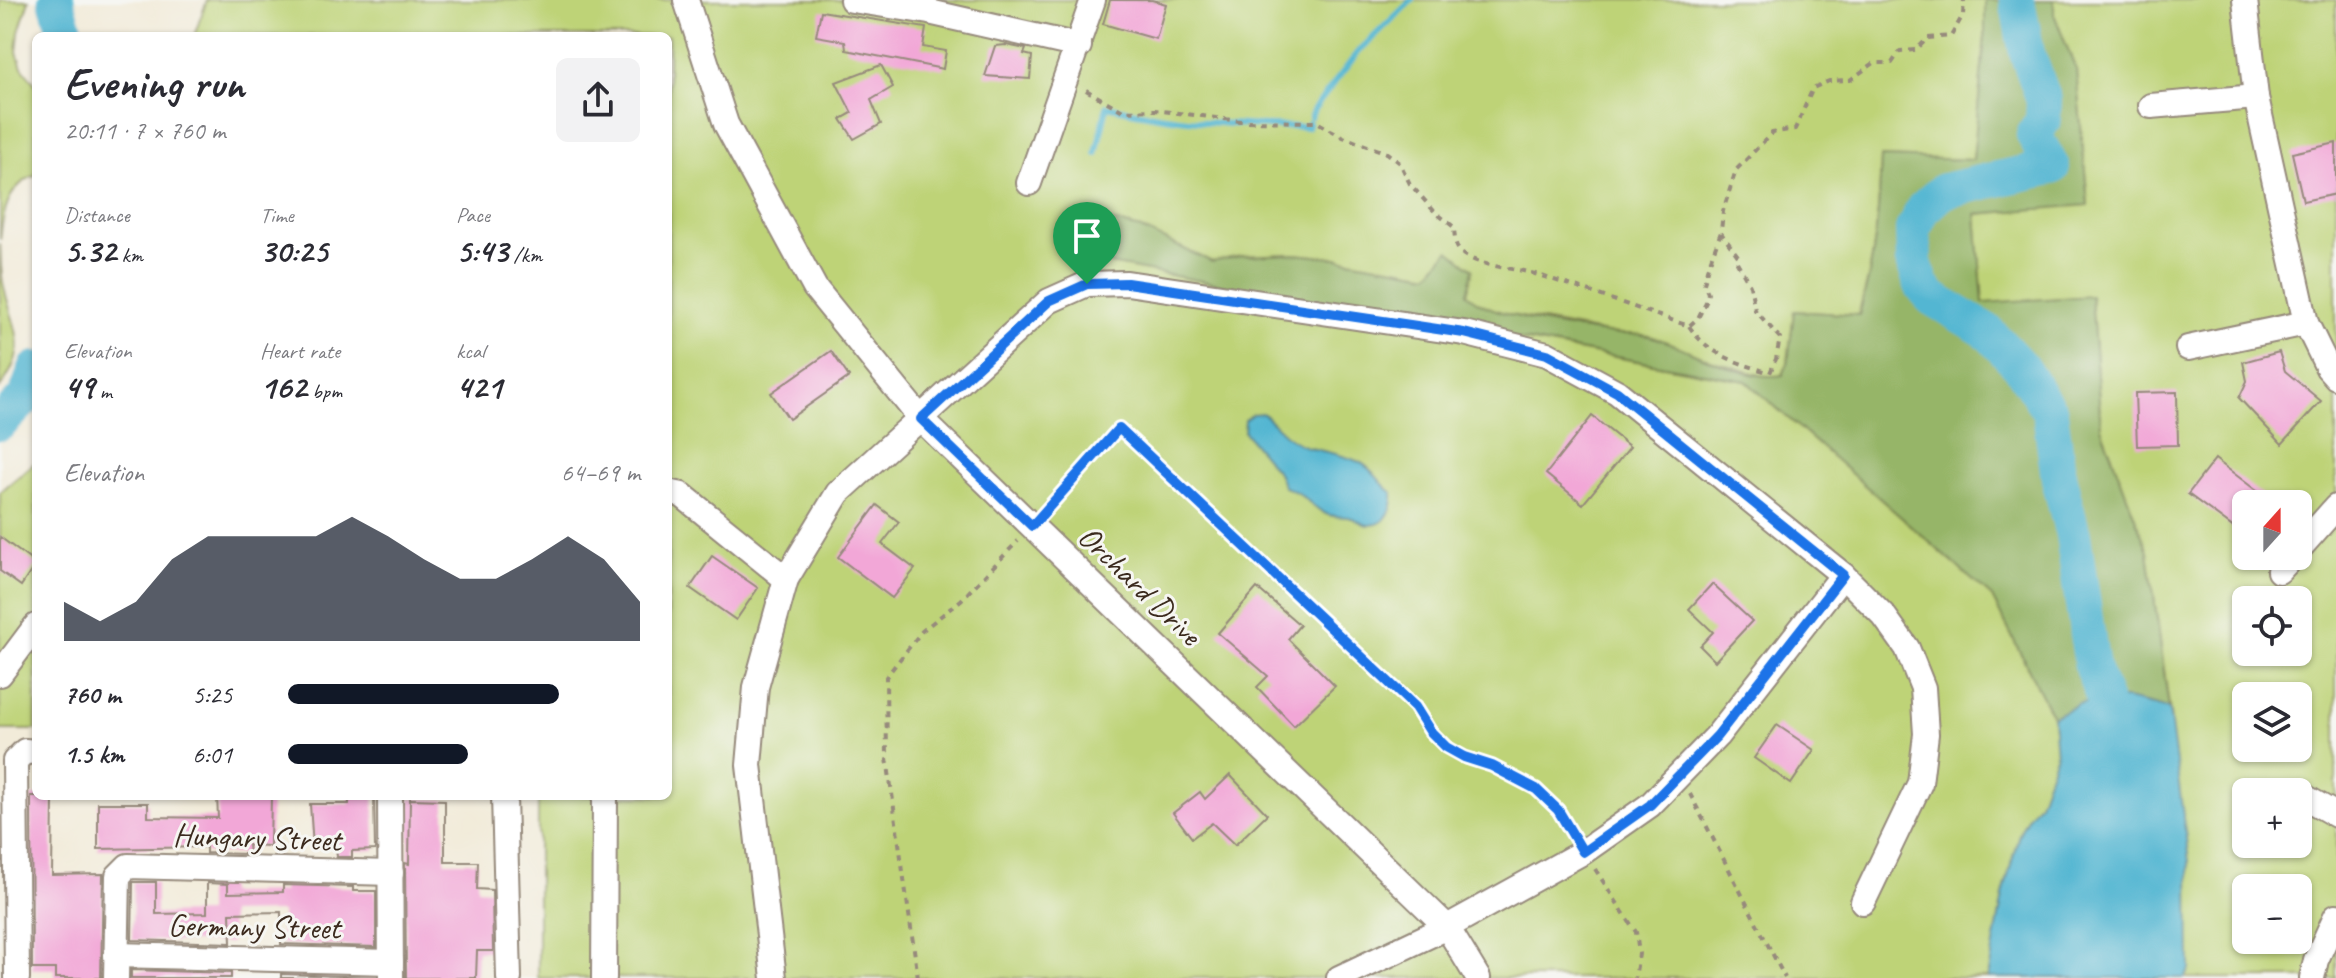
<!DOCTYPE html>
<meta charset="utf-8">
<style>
:root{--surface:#fff;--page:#f2f2f3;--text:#2b2b33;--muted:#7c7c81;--accent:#111827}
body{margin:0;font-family:Caveat,sans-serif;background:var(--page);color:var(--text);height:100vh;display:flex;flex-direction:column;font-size:30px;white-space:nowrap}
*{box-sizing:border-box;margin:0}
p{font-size:26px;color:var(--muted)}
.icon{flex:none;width:44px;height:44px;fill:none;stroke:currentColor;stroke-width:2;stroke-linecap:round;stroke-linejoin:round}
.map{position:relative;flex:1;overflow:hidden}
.details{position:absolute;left:32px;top:32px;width:640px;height:768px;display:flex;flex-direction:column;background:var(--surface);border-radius:12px;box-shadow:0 2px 6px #0004}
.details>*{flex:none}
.needle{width:52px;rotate:21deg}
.controls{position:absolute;left:2232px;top:490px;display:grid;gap:16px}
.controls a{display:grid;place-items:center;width:80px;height:80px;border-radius:12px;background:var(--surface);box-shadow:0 2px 6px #0004;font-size:40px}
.pin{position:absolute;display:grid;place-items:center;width:68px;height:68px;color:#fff;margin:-82px -34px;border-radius:50% 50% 50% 0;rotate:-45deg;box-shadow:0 0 8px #0007}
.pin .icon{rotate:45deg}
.round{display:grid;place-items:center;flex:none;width:84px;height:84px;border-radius:12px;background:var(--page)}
.head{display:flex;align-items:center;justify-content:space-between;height:136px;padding:0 32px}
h1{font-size:44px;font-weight:700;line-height:60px}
.stats{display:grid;grid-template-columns:repeat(3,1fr);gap:12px;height:136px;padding:8px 32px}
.stats div{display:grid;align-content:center}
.stats b{font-size:34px;font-weight:700}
.stats small{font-size:22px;font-weight:400}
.stats p{font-size:22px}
.chart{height:224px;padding:16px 32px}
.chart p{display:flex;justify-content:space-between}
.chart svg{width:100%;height:144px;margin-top:8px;fill:var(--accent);opacity:.7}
ul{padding:0 32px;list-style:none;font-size:26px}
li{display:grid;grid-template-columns:128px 96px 1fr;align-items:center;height:60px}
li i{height:20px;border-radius:10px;background:var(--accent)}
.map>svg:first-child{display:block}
</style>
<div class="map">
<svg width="2336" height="978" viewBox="0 0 2336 978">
<rect width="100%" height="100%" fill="#f6f6f2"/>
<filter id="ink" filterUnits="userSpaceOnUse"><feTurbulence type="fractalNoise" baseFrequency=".0125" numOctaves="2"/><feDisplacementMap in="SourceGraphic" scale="16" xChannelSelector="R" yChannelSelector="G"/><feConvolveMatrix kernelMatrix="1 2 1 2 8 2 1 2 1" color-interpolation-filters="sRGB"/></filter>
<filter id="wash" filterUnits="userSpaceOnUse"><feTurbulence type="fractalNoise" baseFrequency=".006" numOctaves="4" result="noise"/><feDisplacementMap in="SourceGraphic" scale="32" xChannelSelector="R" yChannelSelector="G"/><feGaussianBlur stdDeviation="1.8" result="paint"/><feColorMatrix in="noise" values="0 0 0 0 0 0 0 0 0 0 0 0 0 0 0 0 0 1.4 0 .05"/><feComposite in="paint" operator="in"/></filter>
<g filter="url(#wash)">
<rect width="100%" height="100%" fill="#f2ebd9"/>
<g fill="#bed377" stroke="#7c7e4a" stroke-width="2" fill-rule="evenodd">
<path d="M0,0H29L19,32L17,52L22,67L36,85V175C7,186 3,213 0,240Z"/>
<path d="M207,0H1985V36L1973,160L1881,157C1879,212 1875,263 1858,315L1794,311L1788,363L1783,375L1770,378L1716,362L1649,336L1606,333L1501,313L1475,301L1467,294L1430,274L1337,258L1294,254L1241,256L1212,262L1141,229L1110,221L1099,262L1746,381L1992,597L2053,717L2054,729L2171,720L2148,552L2101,427L2091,296L1983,304L1976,214L2088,204L2076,70L2054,14V0H2336V978H538V796H668V36H194ZM2246,504H2298V556H2246ZM2246,600H2298V652H2246ZM2246,696H2298V748H2246ZM2246,792H2298V844H2246ZM2246,888H2298V940H2246Z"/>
<path d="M0,243C1,258 0,273 4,287C14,332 31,345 0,388Z"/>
<path d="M36,462V730H0V492Z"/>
</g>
<path fill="#96b568" stroke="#687043" stroke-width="2" d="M1985,0H2054V14L2076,70L2088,205L1976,214L1983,303L2091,296L2101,427L2148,552L2169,709C2124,696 2095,695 2053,717L1992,597L1746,381L1099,262L1110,221L1141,229L1212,262L1241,256L1294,254L1337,258L1429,274L1449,250L1473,269L1467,294C1493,318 1571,328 1607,333C1620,335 1636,333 1649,336C1689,346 1741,383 1783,375L1788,363L1794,311L1859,315C1875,262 1879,212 1881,157L1973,160L1985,36Z"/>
<g fill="#53b6d2" stroke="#477078" stroke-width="2">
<path d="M1262,413C1277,425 1287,441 1307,447C1326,453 1342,453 1361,463C1375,470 1380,485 1393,493C1394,507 1387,526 1369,525C1363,525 1358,520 1352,518C1344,515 1335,518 1326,514C1311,507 1301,491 1284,487L1278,473L1244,432L1245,420L1252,414Z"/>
<path d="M2104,699H2127L2169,709L2189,861L2190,970L2185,978H1988L2003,895L2019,834L2027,818L2039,803L2056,756L2053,717L2078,704Z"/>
</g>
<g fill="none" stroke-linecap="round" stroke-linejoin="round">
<g stroke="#53b6d2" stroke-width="6">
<path d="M1311,117L1314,109L1359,51L1412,0"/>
<path d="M1096,154L1107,106C1176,122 1238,126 1308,127L1309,123"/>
</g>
<g stroke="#53b6d2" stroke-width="36">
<path d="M56,0L67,36"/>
<path d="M2017,0L2027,53L2044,100L2043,120L2034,135L2052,167L1943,191L1923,209L1913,229L1914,263L1922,285L1932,298L1987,331L2020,366L2050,412L2059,479L2073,535L2092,667L2104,699L2108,749"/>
<path d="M0,423L26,397L36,369"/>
</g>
</g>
<g id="blocks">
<g fill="#f2a7d7">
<path d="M1110,0H1152L1166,4L1156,39L1103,24Z"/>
<path d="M821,11L926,28L923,47L946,51L943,69L846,50L845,41L816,36Z"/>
<path d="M1006,45L1026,49L1024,54L1032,56L1030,79L985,76L995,46Z"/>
<path d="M881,65L893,87L871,100L881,124L854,139L841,119L852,113L836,82Z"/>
<path d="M2336,143V194L2303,201L2292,153Z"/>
<path d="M831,351L849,377L789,419L771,393Z"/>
<path d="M2279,352L2285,371L2321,401L2282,444L2239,398L2247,381L2243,362Z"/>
<path d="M2177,392L2178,445L2137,446L2135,393Z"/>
<path d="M1592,416L1630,447L1583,504L1546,474Z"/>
<path d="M2215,459L2274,504H2246V521L2238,531L2188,494Z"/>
<path d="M877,505L899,522L882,544L915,569L892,598L838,557Z"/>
<path d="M0,537L36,564L21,586L0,571Z"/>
<path d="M712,556L758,588L736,620L690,588Z"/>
<path d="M1712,584L1752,621L1715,661L1700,646L1713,632L1689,609Z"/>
<path d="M1257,588L1300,625L1288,639L1335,686L1294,726L1257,687L1268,676L1218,633Z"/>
<path d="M1777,725L1814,750L1791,784L1754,758Z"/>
<path d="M1230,775L1267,814L1235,845L1212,823L1192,838L1173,813L1200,792L1205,799Z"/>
<path d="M31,796H53L52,875L103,874L101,978H55V969H32Z"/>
<path d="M217,796H271L270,846L248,845L249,854L206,853V847L98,849V803H148V817L218,818Z"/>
<path d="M349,796H374L375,850L352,851V857H337L336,846L313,847L310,804H349Z"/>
<path d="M410,799L445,800V862H478L477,889L492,890L493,951H477L476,978H406L405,863L409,864Z"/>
<path d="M133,882H156V914L207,913V883L228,884V893L283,892V885L353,887V891H376V947L281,944V912L230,913L231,943L132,940Z"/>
<path d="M131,970L231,973V978H131Z"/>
<path d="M281,974L376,977V978H281Z"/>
</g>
</g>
</g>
<g filter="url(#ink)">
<use href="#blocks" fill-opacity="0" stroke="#968a7c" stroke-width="2"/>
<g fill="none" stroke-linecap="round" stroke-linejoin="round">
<defs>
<g id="minor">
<path d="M686,0L726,124L815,288L921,419L1447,927L1478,978"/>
<path d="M852,0L929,12L1079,46"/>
<path d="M2245,0L2256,97L2306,323L2328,368L2336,377"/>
<path d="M2151,106L2256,97"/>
<path d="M1029,183L1093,0"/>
<path d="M2188,348L2306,323"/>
<path d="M668,492L682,495L786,579"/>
<path d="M2298,550L2336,507"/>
<path d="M2279,571L2293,556"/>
<path d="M0,674L36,626"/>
<path d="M2298,793L2336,815"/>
<path d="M390,796L391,978"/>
<path d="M504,796L509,978"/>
<path d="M116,955L391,962"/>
<path d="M17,978L15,761L25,751L36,752"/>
<path d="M116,978L118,876L128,866L391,873"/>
<path d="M604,978L605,796"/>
<path d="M774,978L749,765L756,687L786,579L838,493L1049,301L1087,284L1127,283L1464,333L1547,354L1617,392L1843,575L1884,616L1907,648L1923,688L1926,734L1920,783L1863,902"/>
<path d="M1339,978L1447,927L1583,852L1650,805L1717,736L1843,575"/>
<path d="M2312,978L2316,960L2336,916"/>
</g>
</defs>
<use href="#minor" stroke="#968a7c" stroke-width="28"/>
<g stroke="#968a7c" stroke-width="4" stroke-dasharray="6 6" stroke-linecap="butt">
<path d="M1086,90L1123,111L1155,110L1240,121L1317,122L1343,137L1387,153L1400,163L1410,184L1435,212L1454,227C1455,238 1454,248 1464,255C1485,268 1512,267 1535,274C1587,290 1638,309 1689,326L1698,318L1706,302L1708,293L1704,284L1707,269L1721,232L1723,211L1736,170L1772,133L1795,129L1813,88L1829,81L1850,80L1874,63H1892L1900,51L1916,50L1928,38L1951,36L1963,15L1964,0"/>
<path d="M1689,326C1709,356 1737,362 1770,373L1776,359L1780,338L1755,310L1750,285L1737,262L1738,256L1721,233"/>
<path d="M1046,511L1119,428L1415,707C1424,722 1432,737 1446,747C1460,757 1477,759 1493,766C1528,782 1553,802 1572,834"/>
<path d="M1690,794L1785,978"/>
<path d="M1595,869L1636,932L1639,954L1635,978"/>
<path d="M918,978L887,758L886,677L922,631L961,600L1018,541"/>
</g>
<use href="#minor" stroke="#fff" stroke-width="24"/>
</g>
</g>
<g fill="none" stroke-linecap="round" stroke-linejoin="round" filter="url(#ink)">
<defs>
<path id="route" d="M1127,283L1464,333L1547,354L1617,392L1843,575L1717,736L1650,805L1583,852L1558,810L1536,789L1492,766L1464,757L1446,747L1430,731L1415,707L1119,428L1032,526L921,419L1049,301L1087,284Z"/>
</defs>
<use href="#route" stroke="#fff" stroke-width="16"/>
<use href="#route" stroke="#1a73e8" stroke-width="10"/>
</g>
<g text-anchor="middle" stroke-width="6" stroke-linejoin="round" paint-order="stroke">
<g font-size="32" fill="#3b2a1e" stroke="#f6f6f2">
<text transform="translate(1140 585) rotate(44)" y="11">Orchard Drive</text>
<text transform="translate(257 837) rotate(2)" y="11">Hungary Street</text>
<text transform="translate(254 926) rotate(1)" y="11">Germany Street</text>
</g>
</g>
</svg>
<div class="controls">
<a><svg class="needle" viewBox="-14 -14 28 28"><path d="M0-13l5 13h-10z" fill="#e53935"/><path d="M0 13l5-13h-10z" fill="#7c7c81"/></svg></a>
<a><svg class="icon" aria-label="locate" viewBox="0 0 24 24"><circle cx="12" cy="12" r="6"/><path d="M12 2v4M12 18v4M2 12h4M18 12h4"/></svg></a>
<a><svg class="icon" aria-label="layers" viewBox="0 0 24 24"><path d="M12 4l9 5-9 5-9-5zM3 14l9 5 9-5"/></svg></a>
<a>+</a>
<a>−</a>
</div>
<div class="pin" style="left:1087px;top:284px;background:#1e9e55"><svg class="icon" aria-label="arrive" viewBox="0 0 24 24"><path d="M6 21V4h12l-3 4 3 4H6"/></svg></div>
<section class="details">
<div class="head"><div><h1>Evening run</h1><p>20:11 · 7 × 760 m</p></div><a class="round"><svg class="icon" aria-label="share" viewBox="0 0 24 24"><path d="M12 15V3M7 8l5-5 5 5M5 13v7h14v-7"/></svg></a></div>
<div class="stats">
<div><p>Distance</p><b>5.32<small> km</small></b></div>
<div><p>Time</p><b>30:25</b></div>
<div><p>Pace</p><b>5:43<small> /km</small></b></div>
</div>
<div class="stats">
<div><p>Elevation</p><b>49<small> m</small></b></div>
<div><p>Heart rate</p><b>162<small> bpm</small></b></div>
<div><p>kcal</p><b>421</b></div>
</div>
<div class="chart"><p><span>Elevation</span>64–69 m</p>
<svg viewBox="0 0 160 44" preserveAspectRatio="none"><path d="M0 44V32L10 38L20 32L30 19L40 12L50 12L60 12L70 12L80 6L90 12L100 19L110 25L120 25L130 19L140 12L150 19L160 32V44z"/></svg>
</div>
<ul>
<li><b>760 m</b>5:25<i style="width:77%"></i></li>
<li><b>1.5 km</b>6:01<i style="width:51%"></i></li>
</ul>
</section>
</div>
